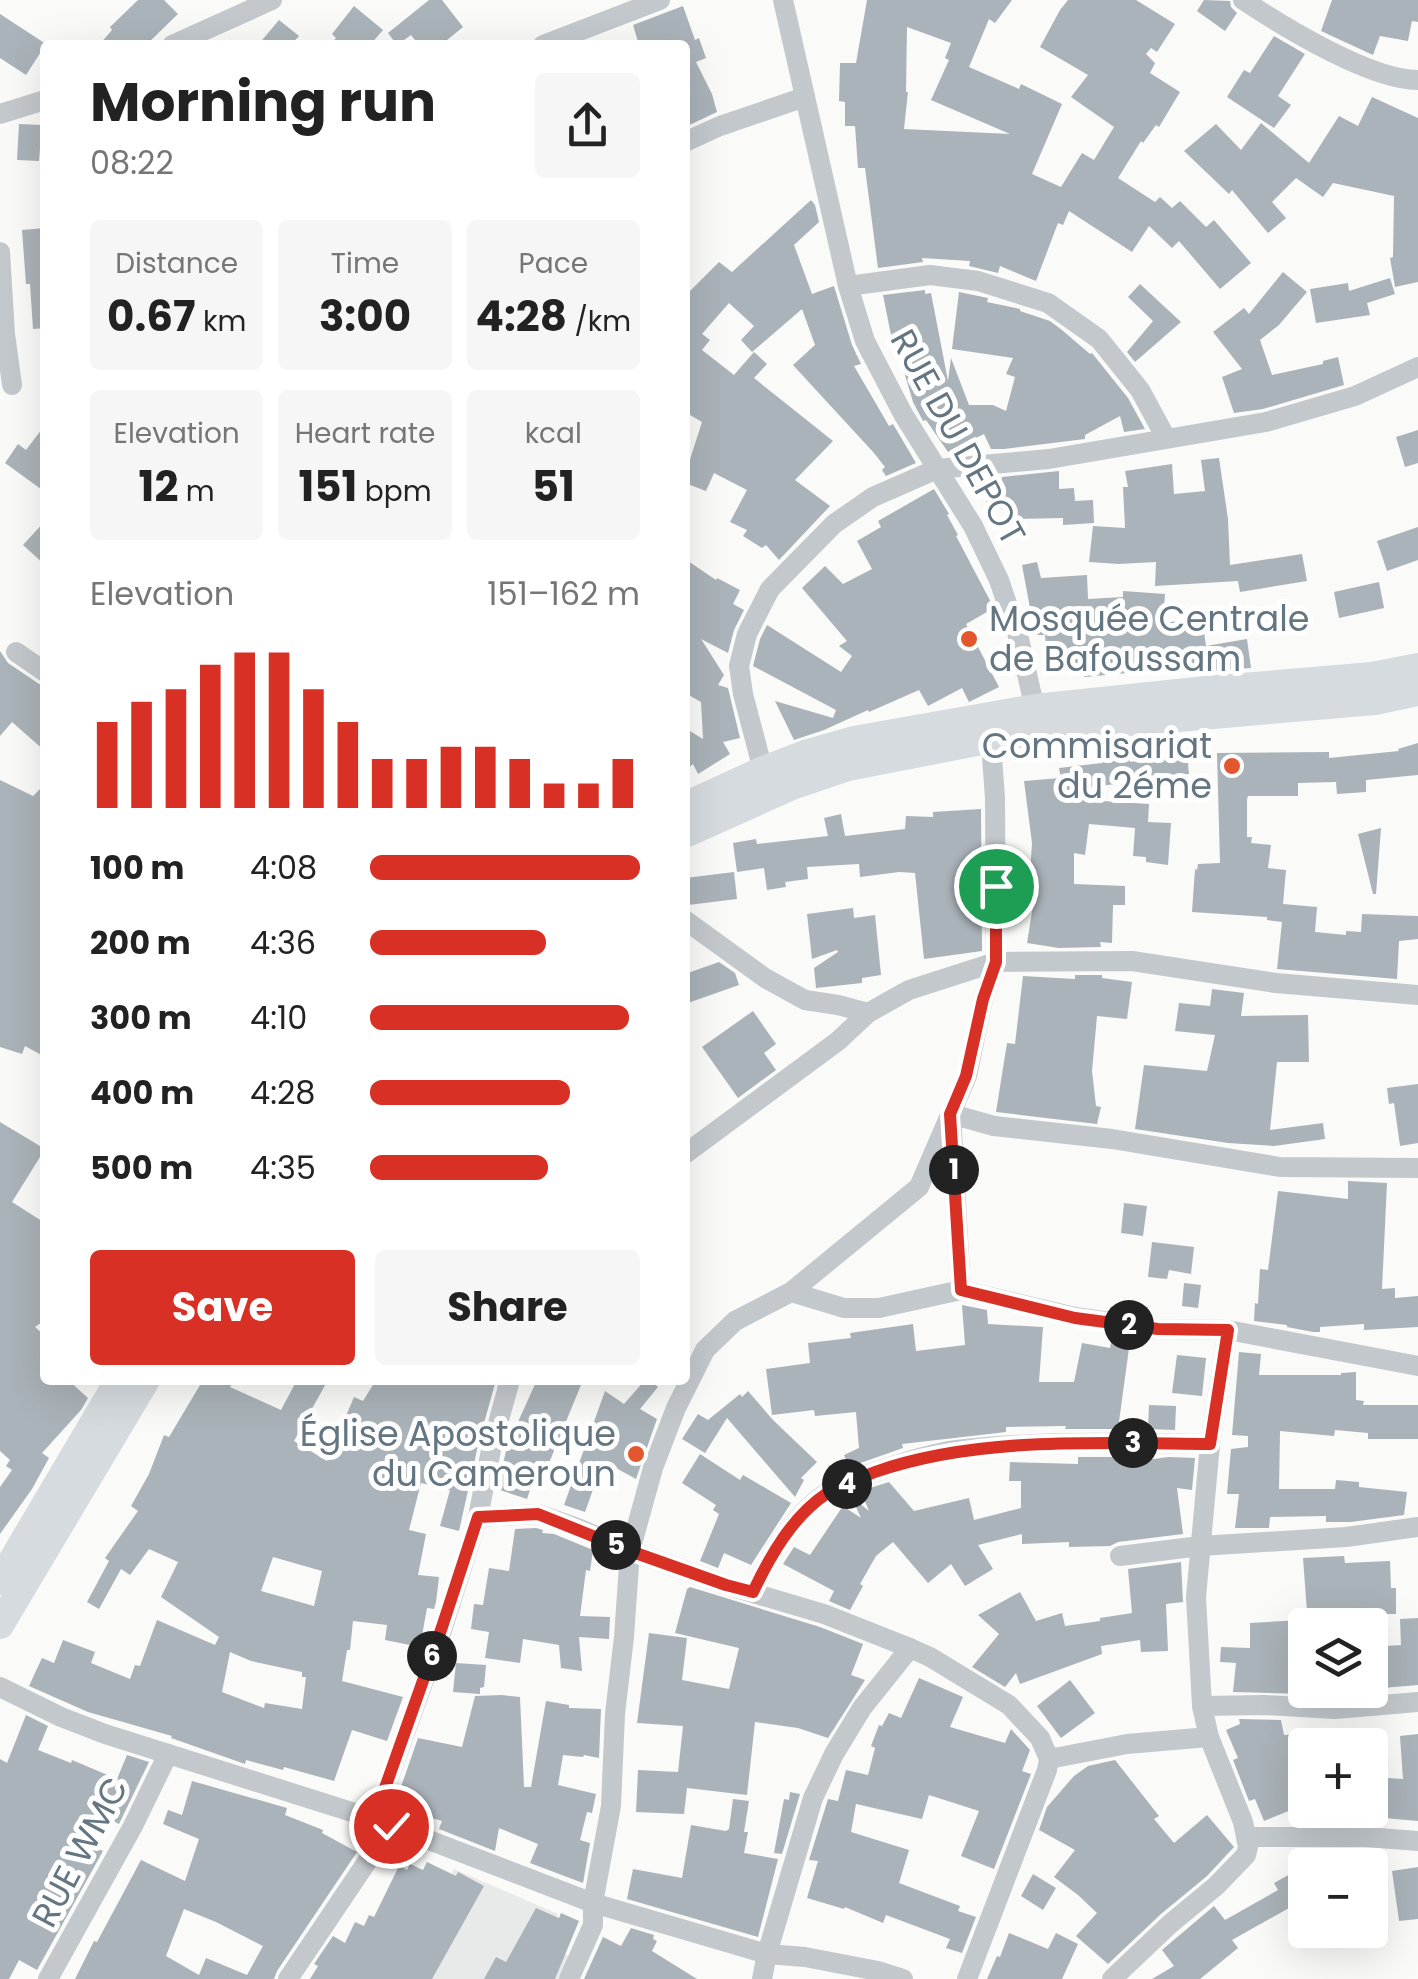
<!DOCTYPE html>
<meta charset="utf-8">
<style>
:root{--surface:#fff;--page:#f6f6f6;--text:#222;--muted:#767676;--accent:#d93025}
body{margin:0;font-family:Poppins,sans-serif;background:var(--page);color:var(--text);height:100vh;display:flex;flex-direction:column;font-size:38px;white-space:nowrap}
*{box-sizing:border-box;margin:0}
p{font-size:32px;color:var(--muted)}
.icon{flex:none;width:55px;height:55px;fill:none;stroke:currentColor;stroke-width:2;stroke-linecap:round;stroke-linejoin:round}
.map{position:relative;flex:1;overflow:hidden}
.details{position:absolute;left:40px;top:40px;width:650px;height:1345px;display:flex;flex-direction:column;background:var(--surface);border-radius:10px;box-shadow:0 10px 40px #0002}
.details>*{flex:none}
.fabs{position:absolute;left:1288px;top:1608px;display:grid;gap:20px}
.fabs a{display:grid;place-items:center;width:100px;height:100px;border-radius:10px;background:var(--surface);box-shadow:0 10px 40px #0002;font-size:50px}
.pin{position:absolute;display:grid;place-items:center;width:85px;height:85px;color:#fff;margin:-42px;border:5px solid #fff;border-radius:50%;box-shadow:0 2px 10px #0007}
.km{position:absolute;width:50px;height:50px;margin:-25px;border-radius:50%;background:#222;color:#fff;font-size:28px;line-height:50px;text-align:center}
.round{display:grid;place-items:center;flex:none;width:105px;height:105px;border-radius:10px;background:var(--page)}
.head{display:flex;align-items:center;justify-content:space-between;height:170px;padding:0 50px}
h1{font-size:55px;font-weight:700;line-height:75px}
.metrics{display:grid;grid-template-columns:repeat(3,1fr);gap:15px;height:170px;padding:10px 50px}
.metrics div{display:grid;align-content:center;border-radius:10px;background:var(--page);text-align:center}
.metrics b{font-size:42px;font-weight:700}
.metrics small{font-size:28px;font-weight:400}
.metrics p{font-size:28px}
.chart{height:280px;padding:20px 50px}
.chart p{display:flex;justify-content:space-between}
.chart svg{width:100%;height:180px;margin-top:10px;stroke:var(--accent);stroke-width:6}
.cta{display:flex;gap:20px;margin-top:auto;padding:20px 50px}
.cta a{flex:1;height:115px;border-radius:10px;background:var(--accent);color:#fff;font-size:40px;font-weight:700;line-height:115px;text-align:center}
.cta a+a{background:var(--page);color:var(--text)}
ul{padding:0 50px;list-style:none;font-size:32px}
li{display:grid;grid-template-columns:160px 120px 1fr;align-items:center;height:75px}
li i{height:25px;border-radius:12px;background:var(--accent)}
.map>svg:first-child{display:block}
</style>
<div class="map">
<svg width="1418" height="1979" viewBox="0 0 1418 1979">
<rect width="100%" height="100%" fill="#fafaf8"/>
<path fill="#e8e9e9" d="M454,1869L558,1914L543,1944L579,1961L569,1979H395Z"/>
<g fill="#aab3b9" fill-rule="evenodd">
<path d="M138,0H164L178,14L146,45H99L112,30L110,27Z"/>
<path d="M429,0H442L463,27L441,45H419L411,35L397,45L388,33Z"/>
<path d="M867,0H1012L995,23L989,19L969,67L1019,89L1021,84L1062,104L1032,174L1061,187L1082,153L1094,160L1114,127L1071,97L1088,75L1040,47L1060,10L1068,0H1136L1175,24L1157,52L1151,48L1146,54L1155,63L1150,73L1180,92L1159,127L1156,125L1143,143L1141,141L1118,178L1155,202L1160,197L1172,208L1180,201L1206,227L1214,220L1251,263L1220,289L1179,241L1172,248L1149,226L1132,252L1069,211L1063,225L1058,223L1036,281L1000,266L998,273L969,266L970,261L922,258L923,262L878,268L865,168H858L855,126H845V102L839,101L840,63H856ZM907,27L951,43L945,58L949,60L931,100L1010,134L904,129L908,92H906Z"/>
<path d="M1204,0L1230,1L1231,7L1237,13L1225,31L1197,11Z"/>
<path d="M1332,0H1418V22L1412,21L1408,41L1380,36L1373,55L1321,31Z"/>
<path d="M354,6L383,30L370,45H330L336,38L332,34Z"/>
<path d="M683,6L695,40L699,38L706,58L696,62L712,94L717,112L685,127V45H639L633,25Z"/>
<path d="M0,14L46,44L26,75L0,58Z"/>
<path d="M279,20L299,36L291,45H258Z"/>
<path d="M1274,36L1305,54L1278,96L1291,105L1274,128L1227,97L1244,70L1250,73Z"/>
<path d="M1372,97L1418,118V282L1395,287L1390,258L1393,257L1394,196L1333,183L1323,197L1296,178L1272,202L1286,218L1268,233L1232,190L1229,194L1184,151L1216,124L1241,150L1261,123L1309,163L1339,116L1358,126Z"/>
<path d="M19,124L42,125L39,161L17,160Z"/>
<path d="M811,200L815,205L819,222L794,245L812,294L834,286L852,345L861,364L854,366L889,426L893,424L916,463L886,476L882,470L885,467L874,453L793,365L815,345L802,309L752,352L741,340L754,326L729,303L702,334L710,340L702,350L734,375L754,352L767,364L754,378L833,441L795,480L830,506L779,560L766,545L762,548L743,536L747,530L730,522L747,490L714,473L706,491L685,483V475L702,422L685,412V296L719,262L732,272Z"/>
<path d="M45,228V328L33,329L30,284H26L22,230Z"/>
<path d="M1283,272L1307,292L1279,325L1260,340L1272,375L1323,364V361L1338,357L1344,385L1263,409L1234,413L1222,377L1242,369L1213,332L1244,308L1249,314Z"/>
<path d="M1390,278L1395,294L1367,303L1370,315L1316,323L1310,289L1348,283L1349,291Z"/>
<path d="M1140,284L1181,322L1135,362L1127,352L1153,321L1128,297Z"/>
<path d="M925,290V294L931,293L948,381L951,358L969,405H993L1006,411L1015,377L1006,374L1013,358L952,349L959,292L988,298L987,302L1020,309V311L1050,321L1062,330L1090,354L1092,353L1128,398L1145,429L1124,432L1120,416L1085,435V439L1004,449H991L984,434L948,452L926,420L923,421L913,402L899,355H895L883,295Z"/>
<path d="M45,425V492L5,463L18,444L26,450Z"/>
<path d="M1418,430V463L1405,467L1396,437Z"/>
<path d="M1219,458L1228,519L1230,565L1302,554L1307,581L1240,592L1238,581L1155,586L1156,562L1119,564L1089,562L1093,526L1125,528L1123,487H1128L1125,471L1172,464L1174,494L1205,491L1201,460Z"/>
<path d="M1059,471V489L1074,488L1075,501L1093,500L1094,523L1063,525V518L1014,519V510L987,508L985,484L1001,482L1002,477Z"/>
<path d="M934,489L949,514L947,515L958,535L956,536L994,608L966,624L999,687L969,702L962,688L928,706L919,690L869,712L868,710L824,730L794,740L775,701L833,718L836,710L753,666L760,639L767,625L841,672L852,656L839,646L847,641L802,588L825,566L843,584L872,569L857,541L881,527L878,521Z"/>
<path d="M45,521V565L23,545Z"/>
<path d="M1418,527V560L1387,571L1377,541Z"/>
<path d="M685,559L716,580L717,578L740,590L733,604L744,610L734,630L728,653L701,639L724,675L718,685L728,688L740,738L723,742L730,754L698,774L693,764L685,771V728L703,739L701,702L685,693Z"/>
<path d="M1037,562L1041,578L1087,575L1088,599L1123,597V591L1165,594L1163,623L1202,618L1206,646L1247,639L1251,668L1184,673L1183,668L1084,677L1083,668L1048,671L1045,635H1034L1033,607L1030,608L1022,565Z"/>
<path d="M1379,582L1384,608L1339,618L1334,592Z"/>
<path d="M0,651L8,663L45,688V751L12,722L0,736Z"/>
<path d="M1418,743V775L1366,780V792L1337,794L1336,782L1298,783V796H1248L1247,799V837H1252L1251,843L1271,845L1268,868L1286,870L1283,904L1317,907L1315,932L1346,935V931L1361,932L1362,914L1418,916V939L1399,941L1397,979L1277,969L1282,922L1267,920V917L1192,912L1195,869L1197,870L1198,864L1220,863L1217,753L1329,752V758L1399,751L1398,749Z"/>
<path d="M1187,753L1189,774L1071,790V799L1149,804L1148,822L1171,823L1168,865L1146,862V857L1133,856L1135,828L1089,824L1085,855L1074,853V884L1125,886V905H1113L1112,943L1100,942L1101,947L1059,948L1027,943L1036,887H1029L1032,843L1024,781L1061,778L1059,768L1102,763V759L1129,756L1130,762Z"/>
<path d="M0,780L33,796L45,784V1057L25,1046L22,1054L0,1047Z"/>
<path d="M981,809L982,951L924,959L915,873L899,872L860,877L859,864L807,867L808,879L785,882L786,887L767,890L764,868L737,872L733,843L756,839L757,844L828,836L824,818L841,814L845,836L905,829L906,816L933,817V812Z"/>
<path d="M1381,828L1376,894H1373L1358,834Z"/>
<path d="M734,872L737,899L688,905L685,878Z"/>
<path d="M853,908L854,918L875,915L881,975L862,978V983L816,988L814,968L838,952L837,950L812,959L807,914Z"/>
<path d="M719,962L735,973L739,985L685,1004V974Z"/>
<path d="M1075,975H1102V978L1132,982L1127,1019L1097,1016L1092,1071L1096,1106L1101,1107L1097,1124L996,1112L1007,1043L1015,1044L1023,976L1075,979Z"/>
<path d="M1212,989L1244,993L1241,1016L1308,1015L1309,1062H1277L1270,1130L1323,1123L1325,1139L1274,1146L1228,1143L1135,1129L1144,1065L1207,1071L1215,1035L1175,1031L1179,1003L1210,1006Z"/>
<path d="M753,1011L776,1044L764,1053L776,1070L738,1098L702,1047Z"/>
<path d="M1418,1084V1143L1400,1146L1394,1103L1389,1104L1387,1088Z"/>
<path d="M0,1122L45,1149L12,1202L45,1223V1320L35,1327L45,1336V1380H68L88,1398L81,1410L42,1453L49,1458L32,1489L0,1534V1487L12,1470L6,1466L10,1460L0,1451Z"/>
<path d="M1348,1181L1387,1183L1382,1289L1395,1288V1298L1418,1296V1327L1364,1330V1324L1320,1327V1332H1313L1287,1327V1325L1254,1321L1255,1303L1258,1304L1260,1269L1268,1270L1278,1191L1348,1199Z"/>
<path d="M1124,1203L1147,1206L1143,1236L1121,1233Z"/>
<path d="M1152,1242L1194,1247L1191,1274L1169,1270L1167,1279L1148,1277Z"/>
<path d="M1184,1283L1201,1285L1198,1308L1182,1306Z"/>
<path d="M962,1305L987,1310L988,1324L1043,1327L1039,1382H1074L1082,1343L1110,1348L1112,1338L1130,1341L1118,1429H1065L1066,1426L1006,1427V1432L902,1444L903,1448L849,1467L844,1455L859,1448L856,1412L815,1416L814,1410L772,1415L766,1369L810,1363L808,1343L851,1338L850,1333L913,1324L916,1351L965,1345Z"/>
<path d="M1239,1352L1261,1354L1259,1375H1341V1373L1356,1372V1400L1364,1401L1363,1405H1418V1439H1368V1433L1335,1430L1334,1436L1280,1431L1279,1489H1335L1336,1480L1359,1482V1487L1407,1492L1404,1515L1351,1522H1326V1516L1270,1517L1269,1528H1235L1239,1494H1227L1231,1449L1248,1447V1436L1232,1435Z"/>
<path d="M1177,1355L1206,1358L1202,1396L1172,1393Z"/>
<path d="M203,1380H235L230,1387L281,1410L297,1380H328L294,1441L327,1461L354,1397L363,1401L376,1380H496L479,1441L459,1531L440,1526L450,1490L421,1483L409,1530L426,1534L418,1575L439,1577L436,1602L434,1609L427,1608L420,1647L385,1640L387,1625L353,1621L350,1650H347L342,1681L403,1697L387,1741L352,1730L334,1781L284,1767L283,1770L246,1760L245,1764L171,1738L172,1736L88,1712L29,1686L42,1658L54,1663L63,1640L95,1652L91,1663L130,1679L135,1665L140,1666L157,1620L215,1645L219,1637L161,1597L178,1562L149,1549L130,1575L121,1569L99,1609L87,1602L109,1561L105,1558L138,1511L131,1506L149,1474L164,1435L169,1437ZM273,1557L322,1571L314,1606L261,1591ZM230,1652L251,1661L302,1672V1677H306L302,1709L265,1703L264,1708L222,1692Z"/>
<path d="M537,1380H583L547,1468L538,1465L527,1499L497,1489L513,1422L517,1424Z"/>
<path d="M645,1380H650L658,1387L640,1409L657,1419L636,1479L603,1461L585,1512L564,1505L605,1391L624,1404Z"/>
<path d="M748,1391L773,1420L817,1462L801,1478L804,1480L795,1497L727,1418L705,1453L682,1439L698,1414L708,1420L740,1394L742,1397Z"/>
<path d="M1149,1405L1176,1406L1175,1430L1148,1429Z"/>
<path d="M700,1454L740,1480L743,1475L791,1503L751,1565L724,1553L718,1568L700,1561L719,1514L713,1510L716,1505L682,1483Z"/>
<path d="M1078,1457H1129V1462L1169,1457L1195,1458L1192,1490L1177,1488L1183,1534L1118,1542L1110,1546L1069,1547V1542L1022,1544V1534L978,1545L993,1569L965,1586L951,1564L928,1583L893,1542L876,1556L860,1584L863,1586L850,1610L829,1601L834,1591L783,1564L794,1547L810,1555L843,1506L861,1518L851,1496L869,1511L861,1492L867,1489L889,1482L914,1511L969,1498L974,1520L1021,1508V1481H1009L1010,1462L1078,1464Z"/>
<path d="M536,1528L543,1530L542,1533L554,1534L593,1550L590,1571L586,1570L580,1616L610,1617L609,1639L579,1637L582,1671L561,1668L559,1645L523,1639L520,1663L485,1658L489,1632L471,1629L474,1604L483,1605L489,1568L509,1571L515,1529Z"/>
<path d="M1344,1556L1345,1563L1390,1561L1391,1588H1396V1614H1349V1625H1308L1303,1558Z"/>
<path d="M1181,1562L1183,1602L1166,1604L1168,1651L1141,1652L1140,1640L1101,1646L1102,1654L1020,1684L1016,1673L1005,1687L972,1667L999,1634L978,1615L1020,1592L1036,1621L1062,1613L1065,1626L1100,1621V1618L1132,1613L1128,1569Z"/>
<path d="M690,1587L820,1627L863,1644L851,1675L865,1680L828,1738L798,1728L755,1722L747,1795L687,1788L684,1814L636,1812L638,1770L678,1772L683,1726L637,1723L649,1633L687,1638L682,1680L729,1689L739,1648L675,1633L687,1589Z"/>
<path d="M1418,1618V1685L1370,1689V1647L1401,1645L1400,1619Z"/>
<path d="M1301,1620L1305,1694L1233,1692L1236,1663L1220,1662L1221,1647L1250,1648V1623Z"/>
<path d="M456,1663L486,1665L484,1687L480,1688V1694L453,1692Z"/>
<path d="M919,1678L963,1697L950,1727L1005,1743L1011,1729L1030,1750L1022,1771L1031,1774L994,1869L961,1856L979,1811L929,1795L922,1819L856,1804L851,1832L909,1850L899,1883L960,1906L958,1911L976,1917L962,1953L946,1948L950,1939L886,1915L883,1923L845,1907L844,1909L807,1898L818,1861L809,1860L828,1799L838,1801L846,1770L868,1775L875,1748L871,1746L879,1725L882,1726L889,1713L901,1718Z"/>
<path d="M1070,1680L1095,1713L1061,1738L1037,1706Z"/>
<path d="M502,1695L520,1697L524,1787H531L546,1701L569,1705V1708L601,1709L599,1758L584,1755L583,1757L563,1755L558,1785L596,1794L592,1813L587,1812L580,1840L590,1843L583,1883L530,1863L538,1844L499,1828L495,1851L439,1829L442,1821L394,1807L418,1738L462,1747L475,1696Z"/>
<path d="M26,1715L48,1726L38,1750L71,1763L72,1760L117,1779L127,1755L149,1762L119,1824L98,1814L86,1844L103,1851L37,1970L19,1960L9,1979H0V1759L7,1763Z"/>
<path d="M1239,1719L1281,1720L1284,1735L1305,1733V1798L1288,1800L1291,1810L1264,1821L1255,1799L1249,1801L1233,1760L1238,1758L1226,1730L1240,1724Z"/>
<path d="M1418,1734V1821L1384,1818L1388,1778L1403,1779L1400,1736Z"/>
<path d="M1115,1760L1159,1816L1154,1819L1174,1843L1207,1815L1234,1847L1207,1876L1161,1914L1108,1964L1076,1936L1097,1913L1078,1895L1054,1877L1075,1850L1039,1830L1047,1807L1074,1776L1088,1766Z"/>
<path d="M192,1781L287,1808L285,1815L323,1830L322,1833L357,1852L277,1971L274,1979H75L94,1941L97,1942L141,1860L185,1881L199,1839L163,1824L168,1810L182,1815ZM184,1909L216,1922L263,1946L247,1975L206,1958L199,1975L166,1956Z"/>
<path d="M790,1792L800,1794L782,1854L774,1853L784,1799L789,1800Z"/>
<path d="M733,1799L749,1801L744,1832H748L744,1853L778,1859L758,1937L627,1899L633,1869L682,1878L691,1825L726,1831L729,1829Z"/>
<path d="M427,1862L456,1876L458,1872L484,1886L432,1979H310L318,1966L314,1964L333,1936L345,1943L355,1922L364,1926L369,1915L374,1917L399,1866L407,1870L410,1864L423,1870Z"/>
<path d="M1418,1867V1919L1399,1921L1392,1871Z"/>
<path d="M1294,1872L1305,1892V1899L1232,1940L1238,1948L1200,1979H1152L1174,1966L1162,1950L1214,1906L1225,1920L1278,1890L1274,1883Z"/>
<path d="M1033,1874L1056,1888L1043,1910L1021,1896Z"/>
<path d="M536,1908L559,1918L561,1913L579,1921L555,1979H484L496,1957L506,1962Z"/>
<path d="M631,1928L654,1935L653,1939L657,1941L652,1951L697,1979H584L603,1937L621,1946Z"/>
<path d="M1009,1933L1048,1949L1056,1933L1078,1944L1062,1979H987L997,1956L1000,1957Z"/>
</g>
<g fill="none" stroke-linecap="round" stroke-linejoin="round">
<g stroke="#c3c8cc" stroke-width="20">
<path d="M783,0L848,286L865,341L903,414L973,526L999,580L1019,639L1037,718"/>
<path d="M1243,0C1284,27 1370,80 1418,80"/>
<path d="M172,45L272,0"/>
<path d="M543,45L660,0"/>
<path d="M0,114L45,100"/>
<path d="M685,142L720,126L805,97"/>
<path d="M0,252L5,334L12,385"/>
<path d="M848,286L930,275L978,281L1048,303L1099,339L1140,390L1166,438"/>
<path d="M16,652L45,672"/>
<path d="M763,770L743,694L739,666L747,634L770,589L834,524L873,497L937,469L1049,459L1266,422L1355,396L1418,367"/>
<path d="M685,920L765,978L805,1000L838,1005L868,1013"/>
<path d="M685,1154L838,1041L868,1013L909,990L996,962L1132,961L1276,983L1418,995"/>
<path d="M961,1290L951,1114L994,1126L1112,1139L1280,1167L1418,1168"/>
<path d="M791,1292L844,1308H879L961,1290L1075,1317L1158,1329L1228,1330L1418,1366"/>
<path d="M478,1517L538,1514L580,1529L630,1551L726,1585L824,1614L910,1648L930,1657L1009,1705L1040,1738L1049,1759L1047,1770L967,1979"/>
<path d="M1120,1556L1200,1546L1346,1537L1418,1527"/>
<path d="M753,1592C770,1556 792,1517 825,1494C840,1484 858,1478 875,1472C901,1463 929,1454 956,1450C1040,1440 1126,1443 1210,1444"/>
<path d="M0,1687L61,1717L105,1734L374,1819L593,1903L767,1954L805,1957L878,1971L903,1979"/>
<path d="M1202,1706L1264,1705L1335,1709L1418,1702"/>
<path d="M1049,1759L1127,1744L1209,1737"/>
<path d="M374,1819L443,1627L478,1517L492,1445L510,1380"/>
<path d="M1247,1837H1366L1418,1841"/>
<path d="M48,1979L133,1826L168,1754"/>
<path d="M288,1979L391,1826"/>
<path d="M569,1979L593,1925V1903L611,1806L615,1714L624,1637L630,1551L653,1468L676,1408L705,1350L735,1321L791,1292L919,1187L967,1076L983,999L996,962L995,798L990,729"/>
<path d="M762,1979L767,1954L813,1798L834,1754L862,1708L910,1648"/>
<path d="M1112,1979L1170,1924L1216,1886L1246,1855L1248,1847L1243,1822L1209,1737L1202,1706L1196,1597L1210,1444L1228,1330"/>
</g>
<g stroke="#d6dbdf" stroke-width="28">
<path d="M685,806L763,770L805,754L854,740L1035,708L1206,690L1372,676L1418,667"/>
<path d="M685,834L792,786L848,767L1039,730L1375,701L1418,692"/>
<path d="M0,1581L119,1380"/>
<path d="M0,1625L146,1380"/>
</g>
</g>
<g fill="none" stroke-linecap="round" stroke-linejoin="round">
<defs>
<path id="route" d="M391,1826L374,1819L442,1627L478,1517L538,1514L630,1551L726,1585L753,1592C770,1556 792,1517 826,1494C840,1484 859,1478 875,1472C977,1436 1102,1443 1210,1444L1228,1330L1158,1329L1075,1318L961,1290L950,1114L966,1076L983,999L996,962V886"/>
</defs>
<use href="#route" stroke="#fff" stroke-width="20"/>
<use href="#route" stroke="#d93025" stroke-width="12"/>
</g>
<g fill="#e4572e" stroke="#fff" stroke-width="4">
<circle cx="969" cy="639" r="10"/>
<circle cx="1232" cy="766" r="10"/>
<circle cx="636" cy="1454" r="10"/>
</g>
<g text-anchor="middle" stroke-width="10" stroke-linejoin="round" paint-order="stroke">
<g font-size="35" fill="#657683" stroke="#fff">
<text transform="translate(958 437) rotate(61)" y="12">RUE DU DEPOT</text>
<text transform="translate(80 1852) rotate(-62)" y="12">RUE WMC</text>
</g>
<g font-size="35" fill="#657683" stroke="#fff" text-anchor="end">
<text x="989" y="631" text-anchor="start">Mosquée Centrale<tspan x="989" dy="40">de Bafoussam</tspan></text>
<text x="1212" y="758">Commisariat<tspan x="1212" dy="40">du 2éme</tspan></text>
<text x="616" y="1446">Église Apostolique<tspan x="616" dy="40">du Cameroun</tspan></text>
</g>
</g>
</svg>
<div class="fabs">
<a><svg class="icon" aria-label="layers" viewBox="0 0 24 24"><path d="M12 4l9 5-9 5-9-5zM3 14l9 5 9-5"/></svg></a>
<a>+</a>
<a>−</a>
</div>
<div class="pin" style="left:996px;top:886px;background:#1e9e55"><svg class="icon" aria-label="arrive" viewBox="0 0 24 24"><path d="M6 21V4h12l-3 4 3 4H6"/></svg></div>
<div class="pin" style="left:391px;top:1826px;background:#d93025"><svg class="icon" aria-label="check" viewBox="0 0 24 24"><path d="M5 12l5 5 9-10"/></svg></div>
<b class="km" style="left:954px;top:1170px">1</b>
<b class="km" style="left:1129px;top:1325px">2</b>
<b class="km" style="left:1133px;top:1443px">3</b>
<b class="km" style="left:847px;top:1484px">4</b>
<b class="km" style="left:616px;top:1545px">5</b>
<b class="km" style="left:432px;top:1656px">6</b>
<section class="details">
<div class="head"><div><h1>Morning run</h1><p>08:22</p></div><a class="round"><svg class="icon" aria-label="share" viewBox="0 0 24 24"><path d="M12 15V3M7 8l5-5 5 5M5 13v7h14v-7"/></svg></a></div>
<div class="metrics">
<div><p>Distance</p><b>0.67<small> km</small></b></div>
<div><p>Time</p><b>3:00</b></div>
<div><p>Pace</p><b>4:28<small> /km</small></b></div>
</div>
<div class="metrics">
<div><p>Elevation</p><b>12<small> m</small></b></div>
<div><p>Heart rate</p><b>151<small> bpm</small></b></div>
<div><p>kcal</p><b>51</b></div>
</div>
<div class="chart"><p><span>Elevation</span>151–162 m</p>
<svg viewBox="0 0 160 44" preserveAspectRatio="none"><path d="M5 44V23M15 44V18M25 44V15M35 44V9M45 44V6M55 44V6M65 44V15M75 44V23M85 44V32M95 44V32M105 44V29M115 44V29M125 44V32M135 44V38M145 44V38M155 44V32"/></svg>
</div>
<ul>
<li><b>100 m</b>4:08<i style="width:100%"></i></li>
<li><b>200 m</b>4:36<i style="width:65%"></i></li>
<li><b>300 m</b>4:10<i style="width:96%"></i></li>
<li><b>400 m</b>4:28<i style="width:74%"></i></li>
<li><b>500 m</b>4:35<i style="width:66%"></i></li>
</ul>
<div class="cta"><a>Save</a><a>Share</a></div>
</section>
</div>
